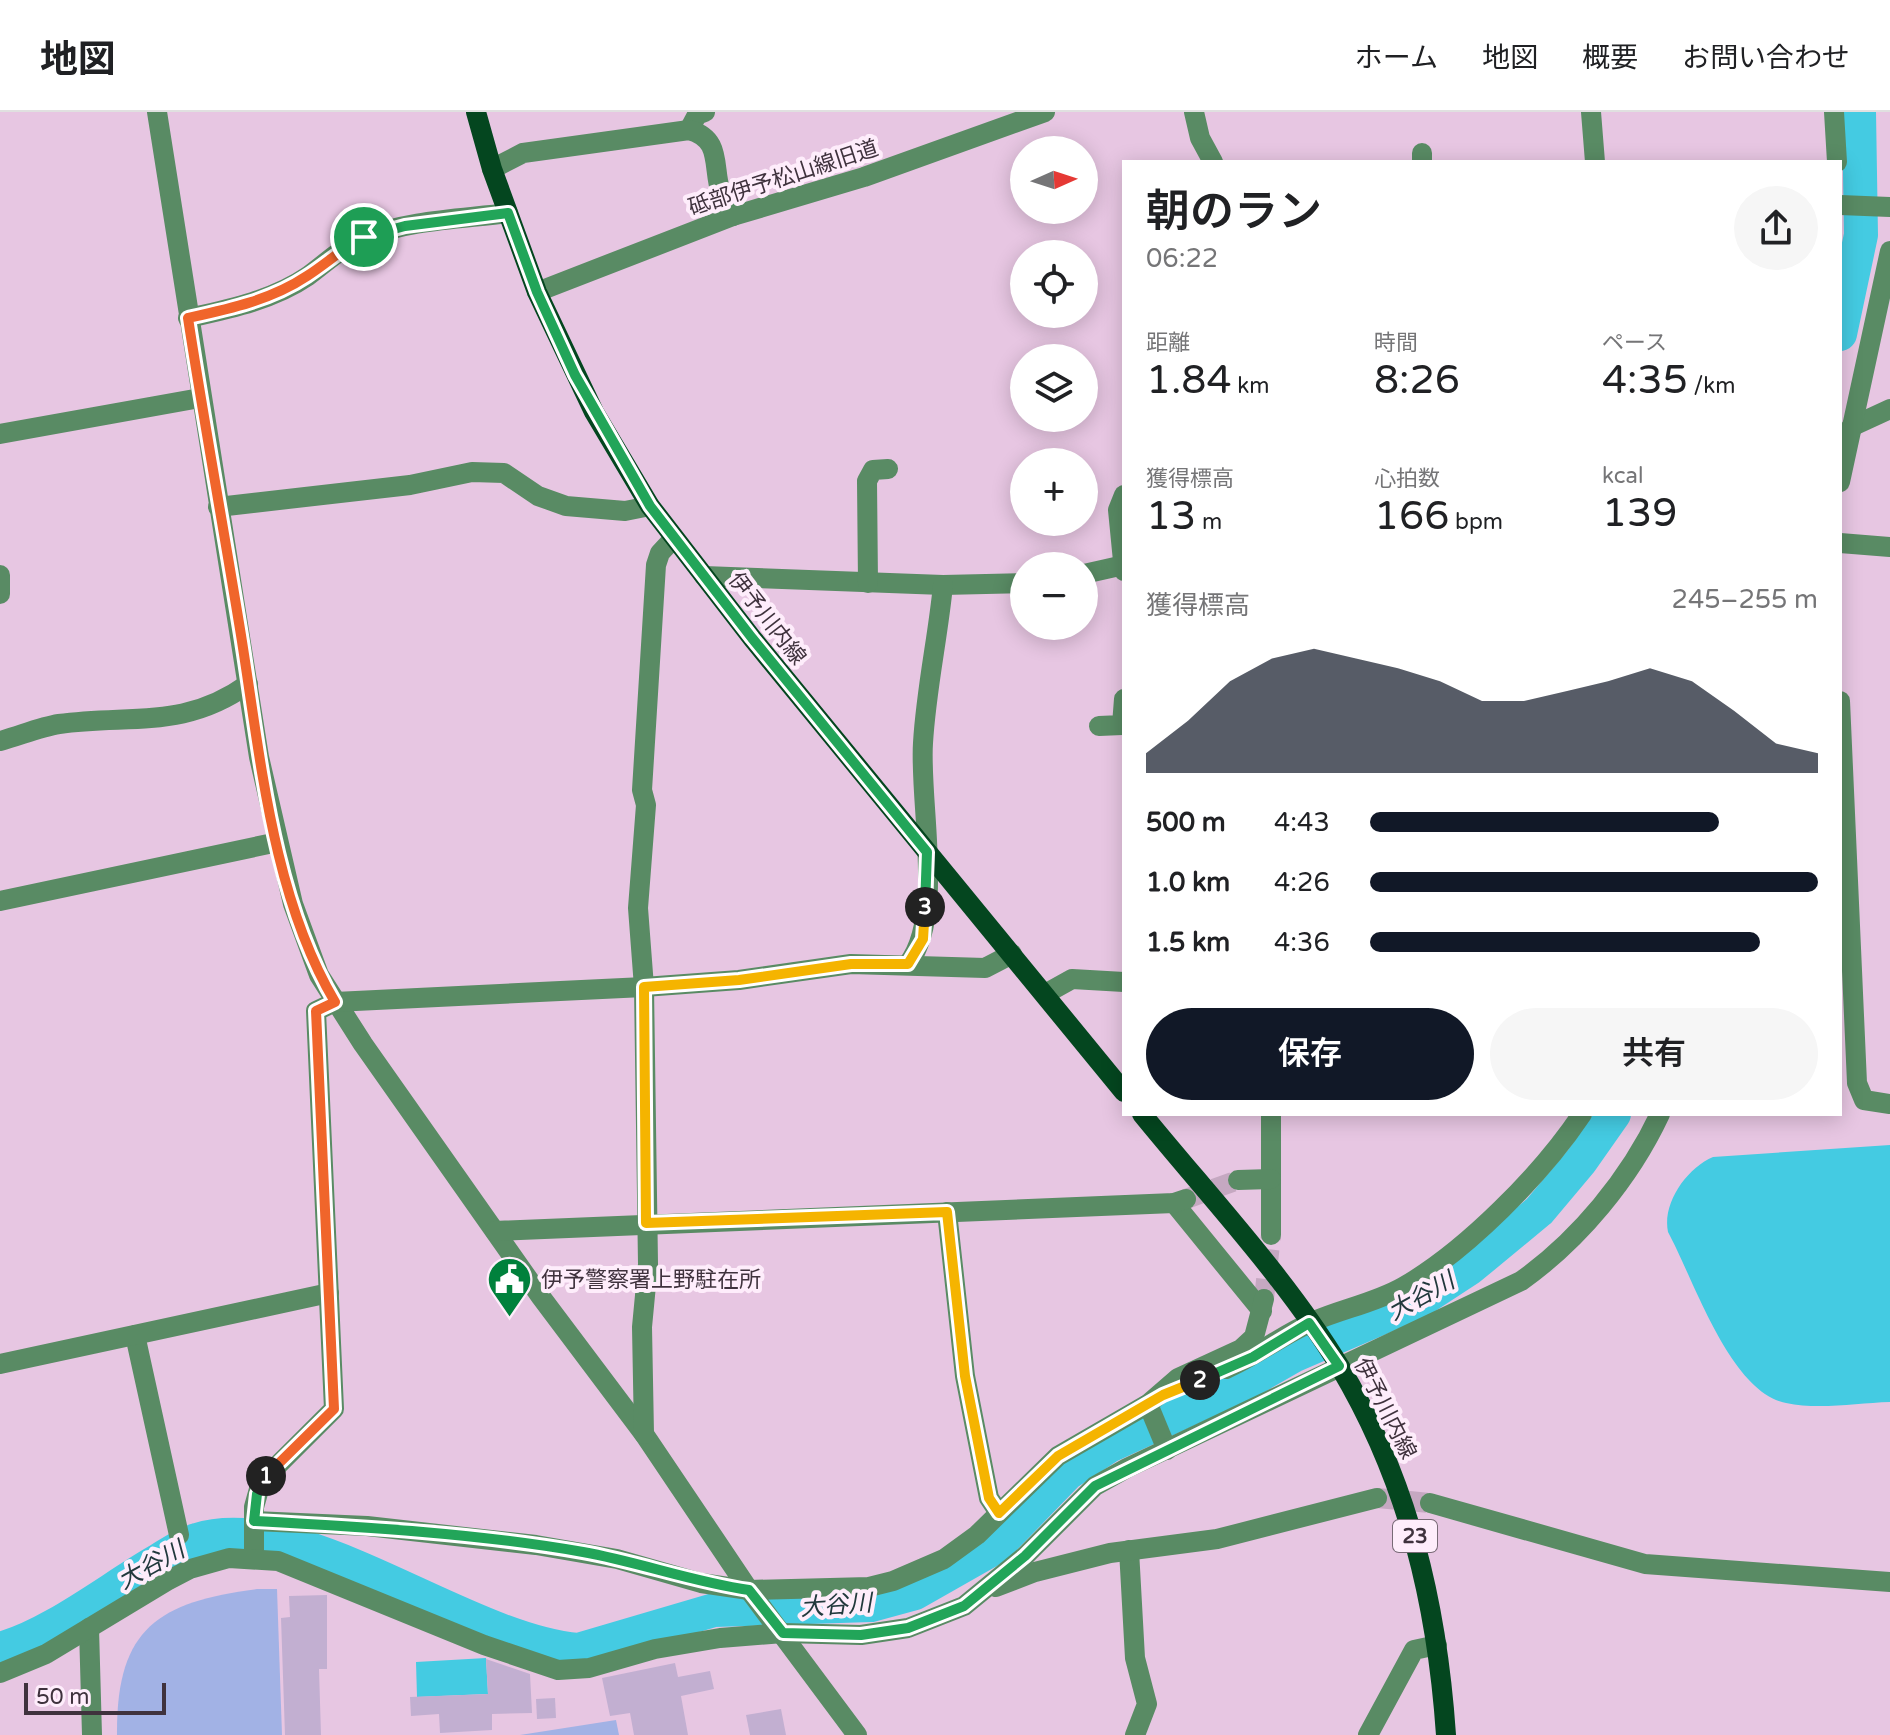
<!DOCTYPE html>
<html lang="ja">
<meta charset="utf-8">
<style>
:root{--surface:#fff;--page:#f6f6f6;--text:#202124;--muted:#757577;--line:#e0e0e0;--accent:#111827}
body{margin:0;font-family:"Varela Round","Noto Sans JP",sans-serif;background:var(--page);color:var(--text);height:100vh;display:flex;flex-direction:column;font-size:30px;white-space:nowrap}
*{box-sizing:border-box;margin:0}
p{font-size:26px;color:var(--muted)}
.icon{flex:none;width:44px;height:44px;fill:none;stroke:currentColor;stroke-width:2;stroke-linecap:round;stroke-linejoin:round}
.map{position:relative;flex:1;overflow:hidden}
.drawer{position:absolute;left:1122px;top:48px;width:720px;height:956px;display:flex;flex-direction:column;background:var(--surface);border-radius:0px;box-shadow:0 4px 20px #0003}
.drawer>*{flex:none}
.needle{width:52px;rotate:87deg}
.buttons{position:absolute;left:1010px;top:24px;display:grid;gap:16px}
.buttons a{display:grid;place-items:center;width:88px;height:88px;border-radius:50%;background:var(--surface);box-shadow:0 4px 20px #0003;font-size:40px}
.scale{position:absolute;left:24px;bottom:20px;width:142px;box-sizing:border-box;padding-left:8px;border:4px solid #3f323d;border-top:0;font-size:22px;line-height:28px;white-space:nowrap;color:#3f323d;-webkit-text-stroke:6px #feedfb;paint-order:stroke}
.pin{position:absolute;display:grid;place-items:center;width:68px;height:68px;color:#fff;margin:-34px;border:4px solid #fff;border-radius:50%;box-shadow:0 2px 8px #0007}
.km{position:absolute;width:40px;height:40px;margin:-20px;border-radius:50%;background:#222;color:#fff;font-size:22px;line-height:40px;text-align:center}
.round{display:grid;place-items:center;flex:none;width:84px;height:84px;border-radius:42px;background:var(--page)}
.overview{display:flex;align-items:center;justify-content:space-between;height:136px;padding:0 24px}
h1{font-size:44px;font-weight:600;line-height:60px}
.metrics{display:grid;grid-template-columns:repeat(3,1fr);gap:12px;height:136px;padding:8px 24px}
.metrics div{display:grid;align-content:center}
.metrics b{font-size:40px;font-weight:600}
.metrics small{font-size:22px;font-weight:400}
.metrics p{font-size:22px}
.chart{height:224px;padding:16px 24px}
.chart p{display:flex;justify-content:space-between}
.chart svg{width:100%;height:144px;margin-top:8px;fill:var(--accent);opacity:.7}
.button{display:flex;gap:16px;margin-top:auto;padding:16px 24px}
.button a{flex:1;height:92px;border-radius:48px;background:var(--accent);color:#fff;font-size:32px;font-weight:600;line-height:92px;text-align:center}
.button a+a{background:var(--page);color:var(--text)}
ul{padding:0 24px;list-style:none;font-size:26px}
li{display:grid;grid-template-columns:128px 96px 1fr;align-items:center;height:60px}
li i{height:20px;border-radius:10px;background:var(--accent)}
header{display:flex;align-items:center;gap:48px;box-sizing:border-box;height:112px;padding:0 40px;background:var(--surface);border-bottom:2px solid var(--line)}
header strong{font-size:38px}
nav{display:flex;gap:44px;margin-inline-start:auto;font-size:28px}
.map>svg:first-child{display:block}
</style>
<header>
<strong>地図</strong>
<nav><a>ホーム</a><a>地図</a><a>概要</a><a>お問い合わせ</a></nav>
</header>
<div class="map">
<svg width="1890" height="1623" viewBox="0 0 1890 1623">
<rect width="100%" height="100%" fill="#e7c6e2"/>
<g fill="#a2b2e5">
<path d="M257,1477H277L282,1623H117C116,1516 158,1490 257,1477Z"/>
<path d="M616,1608L619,1623H520Z"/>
</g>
<g fill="#44cbe2">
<path d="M1890,1033V1290C1857,1291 1819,1298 1786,1291C1730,1280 1694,1168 1668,1120C1662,1091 1687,1056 1713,1045Z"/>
<path d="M486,1546L488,1582L417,1585L416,1550Z"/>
</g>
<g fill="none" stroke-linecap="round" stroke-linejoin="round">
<g stroke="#44cbe2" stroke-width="34">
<path d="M1840,222L1861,123L1859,0"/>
<path d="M0,1537C51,1523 108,1478 154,1451C168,1443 182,1432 197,1428C303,1395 463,1528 578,1538L714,1498L871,1493L915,1481L996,1435L1068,1361L1109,1334L1246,1271L1293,1244L1418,1190L1470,1156L1539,1099L1581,1049L1614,1002"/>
</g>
</g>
<g fill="#c2afd1">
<path d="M327,1483V1557H319L321,1623H285L281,1506L290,1505L289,1484Z"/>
<path d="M486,1547L530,1562L532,1601L492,1602V1618L440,1621L439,1602L411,1604L410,1585L488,1582Z"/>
<path d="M675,1551L678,1565L710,1559L714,1577L681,1584L688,1623H634L630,1601L610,1604L602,1566Z"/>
<path d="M555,1586L556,1606L537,1607L536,1587Z"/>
<path d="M781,1597L786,1623H750L746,1603Z"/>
</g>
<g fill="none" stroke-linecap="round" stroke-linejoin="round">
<g stroke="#c5a8c1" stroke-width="20" stroke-dasharray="20 10" stroke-linecap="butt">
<path d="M1186,1087L1238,1068"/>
<path d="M1264,1187L1271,1123"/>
<path d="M1377,1386L1430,1391"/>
</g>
<g stroke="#598b64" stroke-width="20">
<path d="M157,0L259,645L293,792L319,863L363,932L541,1185L644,1322L749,1478L857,1623"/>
<path d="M1194,0L1200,26L1213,50"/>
<path d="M1591,0L1595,50"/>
<path d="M1834,0L1837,50"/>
<path d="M689,18L697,3L705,0"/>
<path d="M1422,41V50"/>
<path d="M492,57L523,41L689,18C723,27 712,56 721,81C724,89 729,97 733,104"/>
<path d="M1840,93L1890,95"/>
<path d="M537,180L733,104L864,65L1045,0"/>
<path d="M188,206C229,197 273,188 308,164C327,150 342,135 364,126C408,108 461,107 508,101"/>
<path d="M1851,315L1890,297"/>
<path d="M0,322L200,286"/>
<path d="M1840,370L1890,139"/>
<path d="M1124,383L1118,398L1124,459"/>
<path d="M218,395L410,373L472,360L504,361L538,384L566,394L625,399L650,394"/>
<path d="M1840,431L1890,435"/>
<path d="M1084,462L1124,453"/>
<path d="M0,463V482"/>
<path d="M704,464L943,473L1024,471"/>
<path d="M868,471L867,369L873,358L888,357"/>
<path d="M1840,589L1857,971L1864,988L1890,992"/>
<path d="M1099,614L1122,613L1124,587"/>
<path d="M0,629C19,624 40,615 59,612C131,602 184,618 248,572"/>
<path d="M0,789L278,730"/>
<path d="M908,852C945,803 919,691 923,631C926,578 938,525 943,473"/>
<path d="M1045,882L1072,867L1124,870"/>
<path d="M1271,1002V1123"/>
<path d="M1238,1068L1271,1067"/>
<path d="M1174,1091L1262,1199"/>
<path d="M947,1100L965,1264L989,1386L999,1401"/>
<path d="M495,1119L1174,1091L1186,1087"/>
<path d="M135,1223L179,1423"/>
<path d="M0,1252L329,1181"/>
<path d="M1226,1257C1256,1244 1282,1223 1312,1210C1341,1197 1375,1191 1403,1175C1466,1139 1542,1062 1582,1002"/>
<path d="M1148,1292L1167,1338"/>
<path d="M644,1322L642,1215L648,1152L644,875L638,796L646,693L642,678L656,453L660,441L674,426"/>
<path d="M1430,1391L1645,1452L1890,1470"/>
<path d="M254,1409L367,1414L536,1433L617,1447L701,1471L749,1478L869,1475L893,1469L944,1447L977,1423L1058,1344L1148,1292L1178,1266L1241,1237L1254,1225L1264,1187"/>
<path d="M1129,1438L1135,1546L1147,1592L1135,1623"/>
<path d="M254,1446V1395L261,1370L334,1297L316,899L335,890L644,875L739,868L851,852L985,856L1012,842"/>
<path d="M996,1475L1035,1460L1110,1441L1217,1427L1377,1386"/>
<path d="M89,1516L92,1623"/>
<path d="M0,1561L46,1542L167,1469L190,1457L229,1446L278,1449L484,1533L558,1558L589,1556L655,1537L720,1526L783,1521L861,1523L908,1516L964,1494L1025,1444L1095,1374L1127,1356L1521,1169C1579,1128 1630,1066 1660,1002"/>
<path d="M1368,1623L1414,1538L1437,1533"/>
</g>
<g stroke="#04461f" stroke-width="20">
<path d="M476,0L492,57L537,180L594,300L650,394L752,526L1124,980"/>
<path d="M1142,1002C1207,1082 1287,1167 1340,1255C1408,1369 1437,1491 1446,1623"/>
</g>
</g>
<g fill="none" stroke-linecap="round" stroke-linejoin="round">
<defs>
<path id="split-1" d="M266,1364L334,1297L316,899L335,890C271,782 260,639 240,517C223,413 204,310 188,206C229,197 271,188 307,164C327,151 343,136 364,125"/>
<path id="split-2" d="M266,1364L257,1382L254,1409C364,1415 475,1421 583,1440C639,1450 693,1470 749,1478L783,1521L861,1523L908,1516L964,1494L1025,1444L1095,1374L1339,1254L1309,1211L1253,1245L1200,1268"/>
<path id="split-3" d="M925,795L923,827L908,852H851L739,868L644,875L646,1111L947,1100L965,1264L989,1386L999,1401L1058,1344L1163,1283L1200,1268"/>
<path id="split-4" d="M364,125L405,114L508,101L537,180L575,263L650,394L752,526L927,740L925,795"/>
</defs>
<use href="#split-1" stroke="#fff" stroke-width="16"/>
<use href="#split-2" stroke="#fff" stroke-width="16"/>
<use href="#split-3" stroke="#fff" stroke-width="16"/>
<use href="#split-4" stroke="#fff" stroke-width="16"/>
<use href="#split-1" stroke="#f0652b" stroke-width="10"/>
<use href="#split-2" stroke="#22a559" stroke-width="10"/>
<use href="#split-3" stroke="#f5b400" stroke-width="10"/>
<use href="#split-4" stroke="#22a559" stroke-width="10"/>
</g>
<defs>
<symbol id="civic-pin" viewBox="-11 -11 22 30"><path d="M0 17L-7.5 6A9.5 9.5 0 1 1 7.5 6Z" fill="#00813c" stroke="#feedfb"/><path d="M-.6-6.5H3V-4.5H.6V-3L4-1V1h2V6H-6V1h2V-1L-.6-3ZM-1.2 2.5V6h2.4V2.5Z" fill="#fff"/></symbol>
</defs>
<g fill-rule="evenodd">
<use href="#civic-pin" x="484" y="1142" width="51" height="69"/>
</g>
<g text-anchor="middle" stroke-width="8" stroke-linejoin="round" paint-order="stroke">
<rect fill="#feedfb" stroke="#786a76" stroke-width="2" x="1393" y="1408" width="44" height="32" rx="6"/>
<g font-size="20" font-weight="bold" fill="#3f323d">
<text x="1415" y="1431">23</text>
</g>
<g font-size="22" fill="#3f323d" stroke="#feedfb">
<text transform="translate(783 65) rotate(-18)" y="8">砥部伊予松山線旧道</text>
<text transform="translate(768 506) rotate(52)" y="8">伊予川内線</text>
<text transform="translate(1386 1296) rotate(63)" y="8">伊予川内線</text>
</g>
<g font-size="22" fill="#3f323d" stroke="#feedfb" text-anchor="start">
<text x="541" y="1175">伊予警察署上野駐在所</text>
</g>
<g font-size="24" font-style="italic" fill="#22393d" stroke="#feedfb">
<text transform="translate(1421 1184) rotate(-29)" y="8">大谷川</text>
<text transform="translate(151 1453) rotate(-29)" y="8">大谷川</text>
<text transform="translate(836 1493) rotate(-4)" y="8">大谷川</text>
</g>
</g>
</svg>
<div class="buttons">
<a><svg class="needle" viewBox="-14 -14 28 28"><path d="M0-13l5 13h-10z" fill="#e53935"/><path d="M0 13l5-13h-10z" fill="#757577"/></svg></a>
<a><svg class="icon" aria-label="locate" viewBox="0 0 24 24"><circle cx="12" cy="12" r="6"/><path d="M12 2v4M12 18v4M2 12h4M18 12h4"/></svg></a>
<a><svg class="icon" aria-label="layers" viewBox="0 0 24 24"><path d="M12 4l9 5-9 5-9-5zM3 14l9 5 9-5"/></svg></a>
<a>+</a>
<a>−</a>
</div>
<div class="scale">50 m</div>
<div class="pin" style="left:364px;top:125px;background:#1e9e55"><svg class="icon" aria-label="arrive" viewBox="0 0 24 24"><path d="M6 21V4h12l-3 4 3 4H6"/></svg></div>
<b class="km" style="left:266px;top:1364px">1</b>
<b class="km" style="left:1200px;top:1268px">2</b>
<b class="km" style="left:925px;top:795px">3</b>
<section class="drawer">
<div class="overview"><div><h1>朝のラン</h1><p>06:22</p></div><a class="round"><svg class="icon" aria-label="share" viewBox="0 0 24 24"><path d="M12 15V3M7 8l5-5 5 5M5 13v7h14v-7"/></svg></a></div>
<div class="metrics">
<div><p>距離</p><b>1.84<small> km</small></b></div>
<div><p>時間</p><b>8:26</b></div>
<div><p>ペース</p><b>4:35<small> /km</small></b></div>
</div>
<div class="metrics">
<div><p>獲得標高</p><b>13<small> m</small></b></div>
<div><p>心拍数</p><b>166<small> bpm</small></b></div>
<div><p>kcal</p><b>139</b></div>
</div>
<div class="chart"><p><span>獲得標高</span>245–255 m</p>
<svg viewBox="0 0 160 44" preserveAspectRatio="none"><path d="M0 44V38L10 28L20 16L30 9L40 6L50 9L60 12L70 16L80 22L90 22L100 19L110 16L120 12L130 16L140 25L150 35L160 38V44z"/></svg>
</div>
<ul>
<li><b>500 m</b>4:43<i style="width:78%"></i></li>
<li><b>1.0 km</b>4:26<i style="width:100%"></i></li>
<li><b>1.5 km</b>4:36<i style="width:87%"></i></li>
</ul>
<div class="button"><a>保存</a><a>共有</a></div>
</section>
</div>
